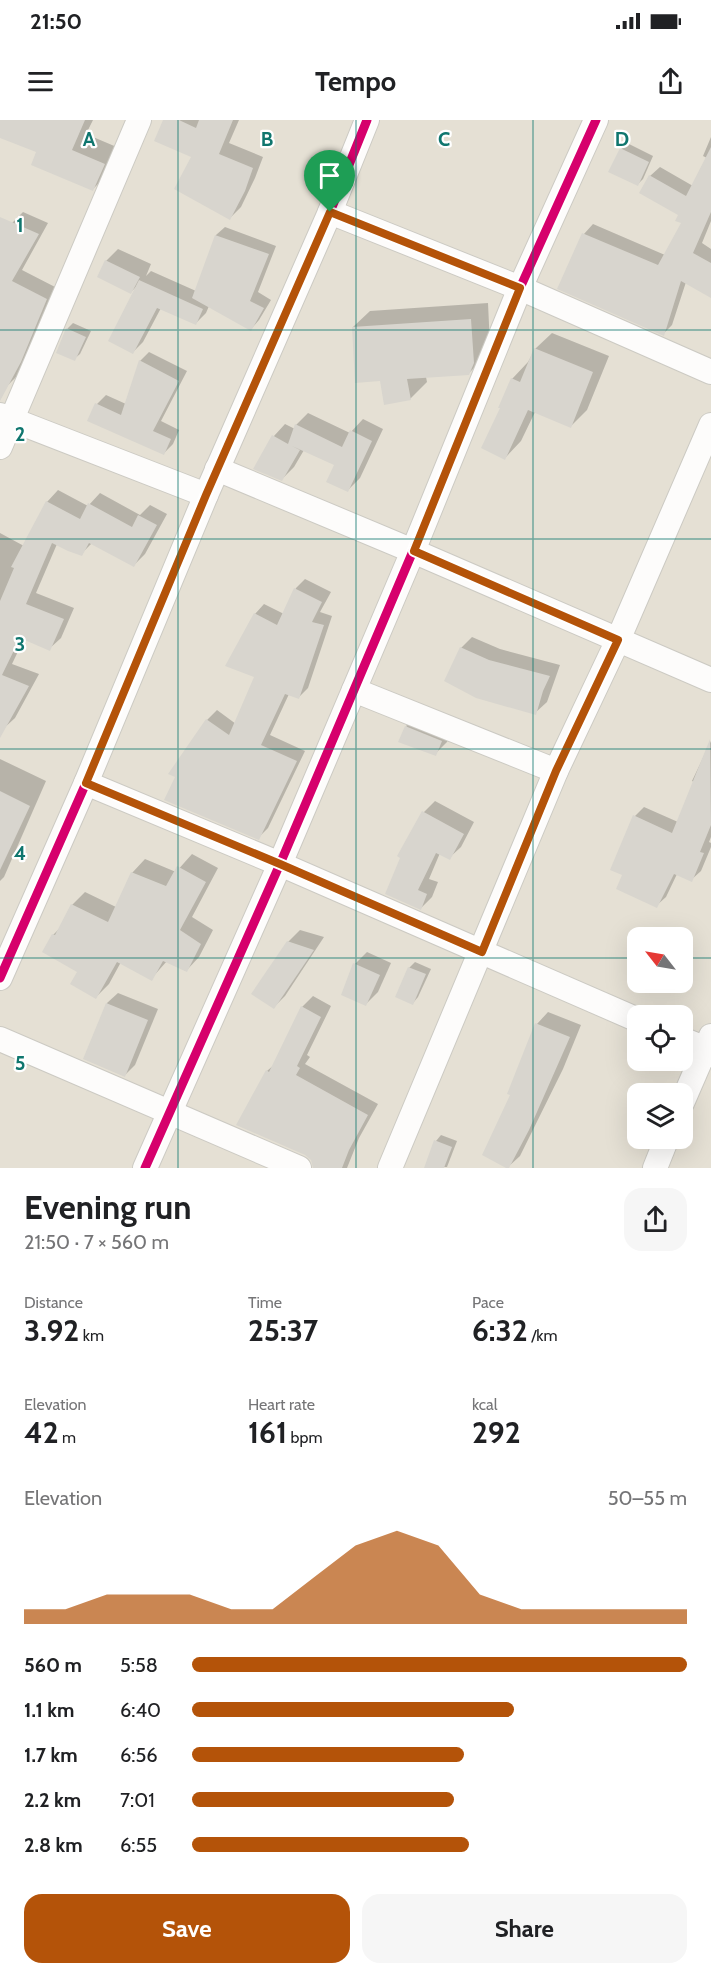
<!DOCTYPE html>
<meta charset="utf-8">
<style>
:root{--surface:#fff;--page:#f6f6f6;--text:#202124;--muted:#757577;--accent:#b45309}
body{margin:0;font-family:Cabin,sans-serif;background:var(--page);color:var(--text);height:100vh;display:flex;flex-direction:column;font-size:22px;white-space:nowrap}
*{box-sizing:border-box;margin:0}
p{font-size:20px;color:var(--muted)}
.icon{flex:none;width:33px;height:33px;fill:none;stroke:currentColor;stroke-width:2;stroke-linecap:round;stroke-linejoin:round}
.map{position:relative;height:1048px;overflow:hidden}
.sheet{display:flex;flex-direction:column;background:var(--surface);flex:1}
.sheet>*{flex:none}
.needle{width:39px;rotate:301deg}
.fabs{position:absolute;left:627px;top:807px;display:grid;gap:12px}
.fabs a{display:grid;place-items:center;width:66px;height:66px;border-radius:12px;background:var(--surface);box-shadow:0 6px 24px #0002;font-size:30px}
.pin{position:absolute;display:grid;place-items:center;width:51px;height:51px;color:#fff;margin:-62px -26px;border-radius:50% 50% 50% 0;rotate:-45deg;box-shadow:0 0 6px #0007}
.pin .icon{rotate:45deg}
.round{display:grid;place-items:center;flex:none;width:63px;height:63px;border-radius:18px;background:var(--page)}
.summary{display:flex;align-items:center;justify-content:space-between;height:102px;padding:0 24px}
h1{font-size:33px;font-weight:700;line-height:45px}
.metrics{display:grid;grid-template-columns:repeat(3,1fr);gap:9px;height:102px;padding:6px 24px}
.metrics div{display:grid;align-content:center}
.metrics b{font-size:30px;font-weight:700}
.metrics small{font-size:16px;font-weight:400}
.metrics p{font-size:16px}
.chart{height:168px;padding:12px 24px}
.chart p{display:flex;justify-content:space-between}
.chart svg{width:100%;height:108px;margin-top:6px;fill:var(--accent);opacity:.7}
.action{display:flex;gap:12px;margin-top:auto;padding:12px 24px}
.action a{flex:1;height:69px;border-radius:18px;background:var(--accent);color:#fff;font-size:24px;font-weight:700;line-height:69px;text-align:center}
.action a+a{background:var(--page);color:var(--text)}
ul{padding:0 24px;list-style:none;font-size:20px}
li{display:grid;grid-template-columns:96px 72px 1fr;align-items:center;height:45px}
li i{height:15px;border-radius:8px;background:var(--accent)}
.status{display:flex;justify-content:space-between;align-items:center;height:42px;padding:0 30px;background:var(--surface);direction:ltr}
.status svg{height:16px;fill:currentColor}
header{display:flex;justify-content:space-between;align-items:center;height:78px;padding:0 24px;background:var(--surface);font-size:27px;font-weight:700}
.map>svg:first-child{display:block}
</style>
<div class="status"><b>21:50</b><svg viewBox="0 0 49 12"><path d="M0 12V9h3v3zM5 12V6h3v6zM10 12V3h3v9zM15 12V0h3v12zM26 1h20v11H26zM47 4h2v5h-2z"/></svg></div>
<header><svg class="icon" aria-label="menu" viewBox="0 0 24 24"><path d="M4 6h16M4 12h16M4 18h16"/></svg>Tempo<svg class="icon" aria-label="share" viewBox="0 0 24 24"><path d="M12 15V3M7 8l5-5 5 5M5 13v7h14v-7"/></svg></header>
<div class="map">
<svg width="711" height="1048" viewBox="0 0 711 1048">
<rect width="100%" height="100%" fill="#f0eee7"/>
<path fill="#e5e0d4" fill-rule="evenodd" d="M0,0H711V1048H0ZM638,818H682V862H638ZM638,896H682V940H638ZM638,974H682V1018H638Z"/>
<g fill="#0003">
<path d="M5,0H93L86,14L119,28L109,53L93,69L38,32L0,16Z"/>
<path d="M164,0H239L229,23L263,37L255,58L241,87L230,98L193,36Z"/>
<path d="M711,17V101L702,123L711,129V176L686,162L672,205L663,214L559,168L584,114L593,104L665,135L683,103L679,94L650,56L660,47L693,66L707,38L703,36Z"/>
<path d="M627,23L653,36L643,59L638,64L621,29Z"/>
<path d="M23,92L48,103L22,150L57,168L31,230L17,256L7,266L0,263V124L12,103Z"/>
<path d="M225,107L276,126L258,172L271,180L259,200L251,209L209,186L206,193L196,203L161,188L143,222L133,232L137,166L131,172L106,141L118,129L151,144L146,156L151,151L196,171L216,115Z"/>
<path d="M488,183L490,226L485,237L468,254L426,257L427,262L410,279L381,259L353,207L370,191Z"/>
<path d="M73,203L91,211L80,234L74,239L67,209Z"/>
<path d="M552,213L609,236L587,290L571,306L535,292L521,321L505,338L502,288L512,259L528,242L535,229Z"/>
<path d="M149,232L187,251L161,301L179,310L173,324L164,333L89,300L97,284L106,275L126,284L140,241Z"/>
<path d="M308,293L350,313L363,299L383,309L360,358L348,370L336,344L304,330L294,347L282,359L274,316L285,304L295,309L296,305Z"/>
<path d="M58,370L88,386L100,373L140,395L150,385L167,394L145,434L134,445L92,423L81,434L57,424L36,473L74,488L61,518L49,529L24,519L12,544L39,554L15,598L3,609L0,608V413L24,426L47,382Z"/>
<path d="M305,459L331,472L320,492L332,496L308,568L299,577L289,574L270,615L305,631L268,708L258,718L177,656L170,653L207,600L217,590L236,604L256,556L255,494L264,484L284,494L296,468Z"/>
<path d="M472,517L500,529L560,545L547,582L535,593L461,528Z"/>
<path d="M418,595L453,608L447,622L435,634L406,606Z"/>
<path d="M711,621V717L709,722L711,723V727L701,751L691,760L677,754L666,777L656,786L624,754L635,696L644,687L678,702L694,662L692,661Z"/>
<path d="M0,637V639L46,661L4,757L0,761Z"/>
<path d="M435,681L474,702L461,727L449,738L440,733L429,759L438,762L432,777L421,788L402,737L399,736L424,692Z"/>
<path d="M192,734L218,748L192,797L213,810L199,837L186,851L167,841L151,859L121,842L109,864L96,877L53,815L61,807L72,785L85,772L116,787L132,753L145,739L176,752Z"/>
<path d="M300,810L324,817L285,876L274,887L288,822Z"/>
<path d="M367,832L391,843L378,872L366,884L355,844Z"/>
<path d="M415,842L431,849L418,877L413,883L409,848Z"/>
<path d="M118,873L158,889L135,945L124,956L107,883Z"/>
<path d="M313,876L331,886L307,935L310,937L305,944L378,984L359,1018L347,1048H314L312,1039L267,951L275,944L302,887Z"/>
<path d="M548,892L581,905L563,949L520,1036L508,1047L512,975L509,973L537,904Z"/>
<path d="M441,1015L457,1021L447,1047H426L436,1021Z"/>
</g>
<g fill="#d8d5ce">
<path d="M0,0H85L72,30L105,44L93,71L31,45L36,32L0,18Z"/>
<path d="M163,0H179L196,8L199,0H233L219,34L253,48L245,71L230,100L174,69L191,37L154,21Z"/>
<path d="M711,27V92L693,133L711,143V178L681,161L664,216L557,169L582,113L658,145L681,103L675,101L678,95L639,73L649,55L686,76Z"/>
<path d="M620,28L649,42L638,66L608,52Z"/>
<path d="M0,97L39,114L12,161L47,179L21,242L0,281Z"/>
<path d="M215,115L269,134L250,181L264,188L251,211L192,178Z"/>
<path d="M105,140L140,157L131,174L97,157Z"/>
<path d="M139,160L203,189L196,205L157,188L133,234L108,221Z"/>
<path d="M471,199L474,243L469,255L407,259L411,280L384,285L380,261L355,263L352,207Z"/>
<path d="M66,208L86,217L75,241L56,233Z"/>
<path d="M534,228L593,252L571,308L528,290L505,340L481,328L500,288H498L511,258L520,262Z"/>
<path d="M139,240L179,261L153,311L171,319L164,335L87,301L95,283L121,295Z"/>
<path d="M295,304L342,327L350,310L372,321L348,372L326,362L334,345L292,326L300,330L282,361L253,349L272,315L288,324Z"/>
<path d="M46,381L80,399L88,383L132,407L138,395L157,405L134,447L89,423L82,436L68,431L52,423L26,484L64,499L50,531L20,518L2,555L29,566L0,618V481L14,448L11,447Z"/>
<path d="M294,468L322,482L312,502L324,505L299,579L285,574L261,625L297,641L259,720L164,680L175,657L168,654L206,599L229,615L254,557L225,546L254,493L277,505Z"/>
<path d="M460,527L489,540L550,556L543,571L536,595L476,578L444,561Z"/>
<path d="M405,606L442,621L436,636L398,622Z"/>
<path d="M710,619L711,705L700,732L704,733L692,762L674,754L657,788L616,769L622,755L610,750L633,695L672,713Z"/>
<path d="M0,671L30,686L0,750Z"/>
<path d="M422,691L464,714L450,740L436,733L418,770L427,774L421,790L385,774L400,738L397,736Z"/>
<path d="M177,746L206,762L180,810L201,824L187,852L163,841L152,861L117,842L96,879L70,864L77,852L42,832L52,814L55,815L71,784L108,802L131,752L166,766Z"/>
<path d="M287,821L314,830L274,889L251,874Z"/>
<path d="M353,843L380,855L366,886L341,875Z"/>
<path d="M408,847L426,854L413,885L395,877Z"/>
<path d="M106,883L148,900L125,957L83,939Z"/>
<path d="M301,886L321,897L297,946L300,948L296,955L368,995L349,1030L342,1048H313L311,1040L305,1035L236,1005L266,950L269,952Z"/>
<path d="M535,903L570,917L529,1010L509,1048H506L482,1035L510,975L507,974Z"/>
<path d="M434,1020L452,1027L444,1048H424Z"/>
</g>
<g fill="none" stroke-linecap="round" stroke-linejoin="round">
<defs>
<g id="street">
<path d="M330,92L520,168L711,252"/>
<path d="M0,295L206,375"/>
<path d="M0,327L139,0"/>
<path d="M217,349L413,431L711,560"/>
<path d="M354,570L556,651"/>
<path d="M86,663L280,744L638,900"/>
<path d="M0,858L86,663L206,375L330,92L367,0"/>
<path d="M0,919L299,1048"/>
<path d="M682,919L711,931"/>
<path d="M682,983L711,916"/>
<path d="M145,1048L280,744L413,431L520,168L596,0"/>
<path d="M390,1048L556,651L618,520L711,305"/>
<path d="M655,1048L667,1018"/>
</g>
</defs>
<use href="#street" stroke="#cccac3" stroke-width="26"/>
<use href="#street" stroke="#fdfcfb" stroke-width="24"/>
<defs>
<g id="cycleway">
<path d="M0,858L86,663L206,375L330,92L367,0"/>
<path d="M145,1048L280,744L413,431L520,168L596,0"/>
</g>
</defs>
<use href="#cycleway" stroke="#fff" stroke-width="13"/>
<use href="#cycleway" stroke="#d6006c" stroke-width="9"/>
</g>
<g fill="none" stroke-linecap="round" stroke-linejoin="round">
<defs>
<path id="route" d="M330,92L520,168L414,431L618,520L556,651L482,832L280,744L86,663L206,375Z"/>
</defs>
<use href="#route" stroke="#fff" stroke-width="12"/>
<use href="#route" stroke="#b45309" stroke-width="8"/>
</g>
<path fill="none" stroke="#0f766e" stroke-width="1.5" stroke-opacity="0.55" d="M178,0V1048M356,0V1048M533,0V1048M0,210H711M0,419H711M0,629H711M0,838H638M682,838H711"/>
<g font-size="20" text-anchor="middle" font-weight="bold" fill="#0f766e" stroke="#fff" stroke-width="4.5" stroke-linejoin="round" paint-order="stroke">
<text x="89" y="26">A</text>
<text x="267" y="26">B</text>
<text x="444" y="26">C</text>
<text x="622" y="26">D</text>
<text x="20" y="112">1</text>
<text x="20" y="321">2</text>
<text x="20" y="531">3</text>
<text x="20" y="740">4</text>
<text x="20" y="950">5</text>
</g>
</svg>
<div class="fabs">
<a><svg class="needle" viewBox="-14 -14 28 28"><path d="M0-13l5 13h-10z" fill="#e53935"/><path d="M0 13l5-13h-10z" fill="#757577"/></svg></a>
<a><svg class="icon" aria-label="locate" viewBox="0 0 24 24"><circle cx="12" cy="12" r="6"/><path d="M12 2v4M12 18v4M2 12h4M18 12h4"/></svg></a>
<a><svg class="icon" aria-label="layers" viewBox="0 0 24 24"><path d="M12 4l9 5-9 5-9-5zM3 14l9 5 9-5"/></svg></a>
</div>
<div class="pin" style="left:330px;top:92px;background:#1e9e55"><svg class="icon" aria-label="arrive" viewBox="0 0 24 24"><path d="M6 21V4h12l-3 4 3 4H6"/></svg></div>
</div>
<section class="sheet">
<div class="summary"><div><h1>Evening run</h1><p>21:50 · 7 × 560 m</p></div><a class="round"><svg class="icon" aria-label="share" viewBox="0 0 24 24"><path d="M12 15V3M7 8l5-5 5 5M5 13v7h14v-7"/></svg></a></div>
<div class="metrics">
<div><p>Distance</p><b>3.92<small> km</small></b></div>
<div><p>Time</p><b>25:37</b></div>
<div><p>Pace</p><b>6:32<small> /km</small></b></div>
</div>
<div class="metrics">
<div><p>Elevation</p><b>42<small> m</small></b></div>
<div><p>Heart rate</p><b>161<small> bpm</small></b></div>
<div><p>kcal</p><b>292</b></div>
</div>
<div class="chart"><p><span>Elevation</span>50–55 m</p>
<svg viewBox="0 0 160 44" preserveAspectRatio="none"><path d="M0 44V38L10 38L20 32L30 32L40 32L50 38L60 38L70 25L80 12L90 6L100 12L110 32L120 38L130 38L140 38L150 38L160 38V44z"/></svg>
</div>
<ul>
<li><b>560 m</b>5:58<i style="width:100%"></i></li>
<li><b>1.1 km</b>6:40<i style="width:65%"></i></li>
<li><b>1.7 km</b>6:56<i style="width:55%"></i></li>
<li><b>2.2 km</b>7:01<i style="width:53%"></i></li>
<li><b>2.8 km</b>6:55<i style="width:56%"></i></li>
</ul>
<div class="action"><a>Save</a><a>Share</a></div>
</section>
